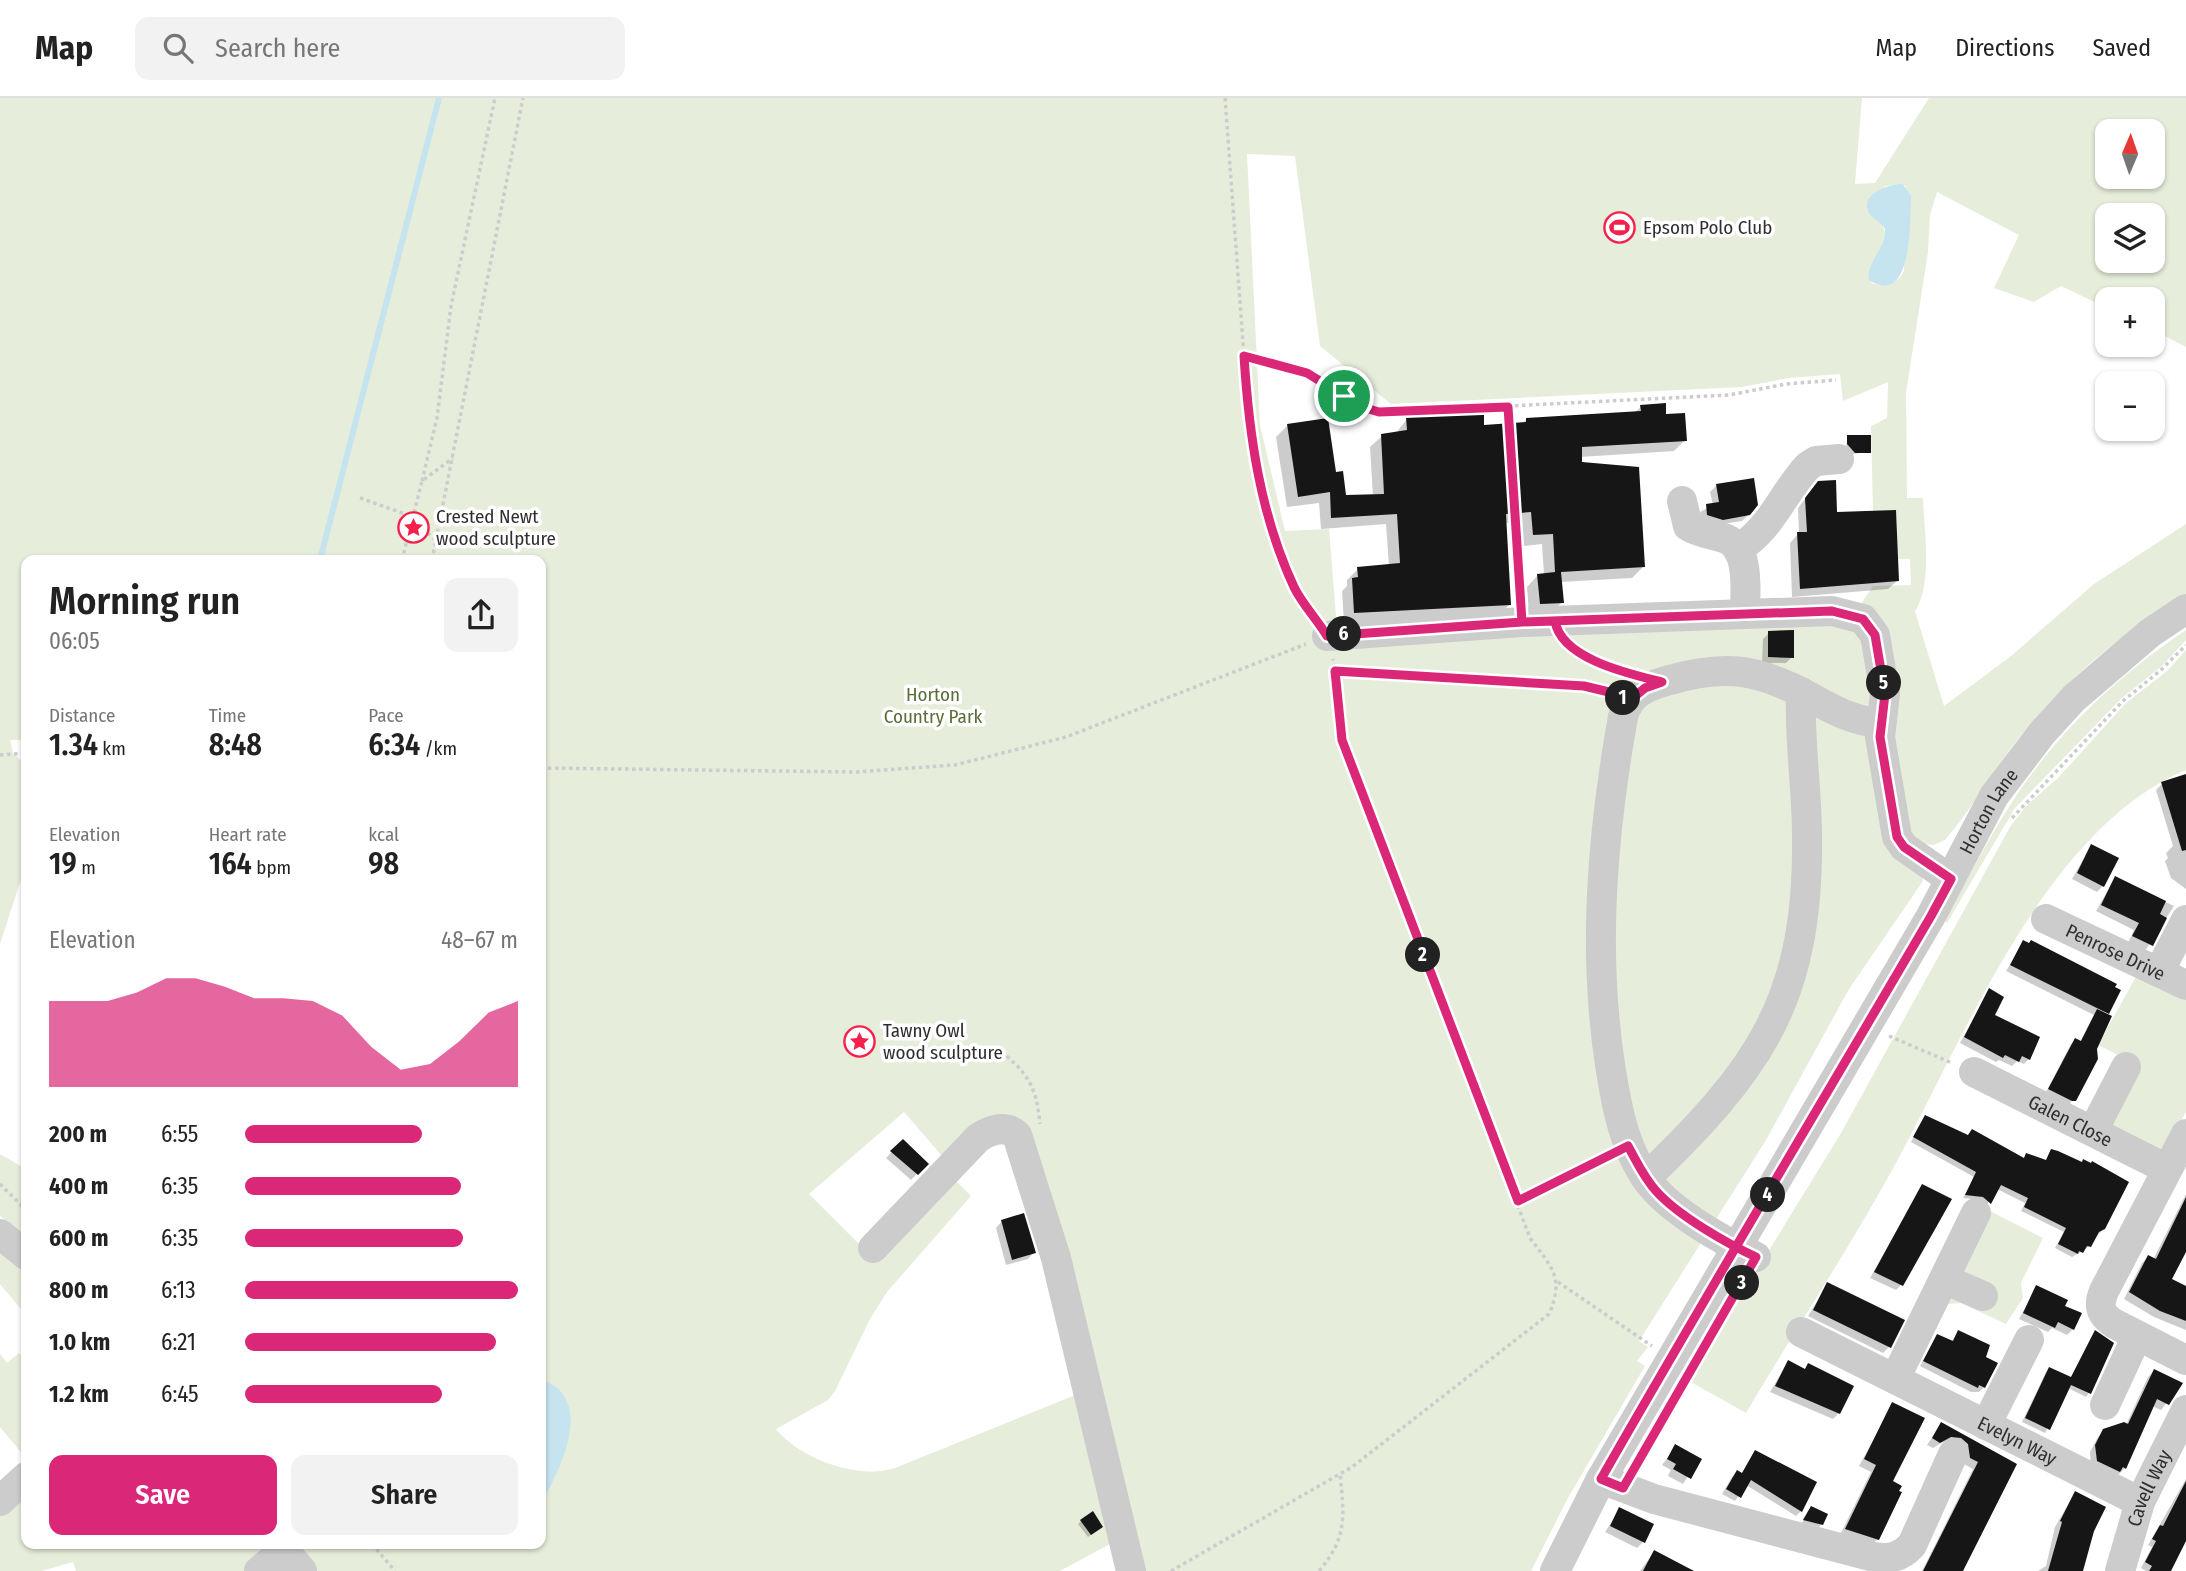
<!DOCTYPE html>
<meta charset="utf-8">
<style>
:root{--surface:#fff;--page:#f2f2f2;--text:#222;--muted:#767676;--line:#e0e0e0;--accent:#db2777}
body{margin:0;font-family:"Fira Sans Condensed",sans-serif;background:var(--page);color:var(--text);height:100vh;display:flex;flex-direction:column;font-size:26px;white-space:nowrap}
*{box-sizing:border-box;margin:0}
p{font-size:23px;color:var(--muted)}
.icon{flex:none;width:38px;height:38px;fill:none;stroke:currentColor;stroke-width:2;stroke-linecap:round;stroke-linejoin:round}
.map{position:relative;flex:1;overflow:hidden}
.details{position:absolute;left:21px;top:457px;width:525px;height:994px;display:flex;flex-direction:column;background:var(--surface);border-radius:14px;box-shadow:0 2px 5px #0004}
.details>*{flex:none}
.needle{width:46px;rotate:2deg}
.fabs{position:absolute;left:2095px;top:21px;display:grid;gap:14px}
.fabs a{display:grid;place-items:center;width:70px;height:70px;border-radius:14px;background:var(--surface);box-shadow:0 2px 5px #0004;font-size:35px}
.pin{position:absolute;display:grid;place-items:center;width:60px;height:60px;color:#fff;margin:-30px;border:4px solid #fff;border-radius:50%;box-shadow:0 2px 7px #0007}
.km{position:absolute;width:35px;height:35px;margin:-18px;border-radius:50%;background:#222;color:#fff;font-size:19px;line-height:35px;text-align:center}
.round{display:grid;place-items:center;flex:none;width:74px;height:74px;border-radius:14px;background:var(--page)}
.overview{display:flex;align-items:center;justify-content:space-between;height:119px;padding:0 28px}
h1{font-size:38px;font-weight:600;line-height:52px}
.stats{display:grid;grid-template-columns:repeat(3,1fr);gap:10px;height:119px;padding:7px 28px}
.stats div{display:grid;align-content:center}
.stats b{font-size:30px;font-weight:600}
.stats small{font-size:19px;font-weight:400}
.stats p{font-size:19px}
.chart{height:196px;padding:14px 28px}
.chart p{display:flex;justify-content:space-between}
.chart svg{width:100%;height:126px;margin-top:7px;fill:var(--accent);opacity:.7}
.action{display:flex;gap:14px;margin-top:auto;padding:14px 28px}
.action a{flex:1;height:80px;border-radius:14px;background:var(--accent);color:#fff;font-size:28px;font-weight:600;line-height:80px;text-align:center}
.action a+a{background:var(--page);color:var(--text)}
ul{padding:0 28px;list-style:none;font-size:23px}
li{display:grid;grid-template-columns:112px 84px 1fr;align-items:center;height:52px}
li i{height:18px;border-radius:9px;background:var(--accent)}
header{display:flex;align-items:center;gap:42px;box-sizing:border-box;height:98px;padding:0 35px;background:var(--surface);border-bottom:2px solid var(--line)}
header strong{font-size:33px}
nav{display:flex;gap:38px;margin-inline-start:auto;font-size:24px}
.search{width:490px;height:63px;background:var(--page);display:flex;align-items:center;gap:18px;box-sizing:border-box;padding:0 24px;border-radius:14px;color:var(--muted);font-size:26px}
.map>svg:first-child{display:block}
</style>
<header>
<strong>Map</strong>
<div class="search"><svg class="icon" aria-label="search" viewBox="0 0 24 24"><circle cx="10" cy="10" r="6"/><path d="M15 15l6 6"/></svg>Search here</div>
<nav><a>Map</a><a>Directions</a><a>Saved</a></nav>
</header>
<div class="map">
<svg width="2186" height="1473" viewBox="0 0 2186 1473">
<rect width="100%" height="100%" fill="#fff"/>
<g fill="#e7eddb" fill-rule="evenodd">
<path d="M0,0H1862L1855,86L1875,85L1929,0H2186V249L2153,232L2152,201H2107V210L2061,188L2034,204L1994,190L2019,137L1937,94L1930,117L1928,154L1906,295L1907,400H1923C1924,431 1933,487 1915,513L1944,608L2011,558L2094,486L2186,426V496C2113,543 2068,578 2014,646C1990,677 1971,712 1945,742L1934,747L1917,745L1923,783L1849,891L1766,1042L1639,1243L1648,1249L1637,1263L1645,1268L1568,1400L1531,1473H1126L1119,1441L1060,1473H310L288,1446H541V462H26V642H10L13,655L26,667V766L0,846ZM2107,33H2152V79H2107ZM1247,56L1295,58L1320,248L1391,306L1742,289L1789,280L1840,276L1843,303L1888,284L1887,320L1871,328L1873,413H1896L1898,461H1910L1911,487L1873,488L1859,509L1337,531L1329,431L1285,433L1260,327ZM1899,86L1906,88L1904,173C1898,186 1884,189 1871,185L1885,135L1874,96L1886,88ZM2107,117H2152V163H2107ZM904,1014L948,1065L1004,1044L1100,1287L895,1370C858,1382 800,1361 776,1331L828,1302L835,1293L870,1221L887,1194L971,1098L954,1081L873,1160L809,1096Z"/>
<path d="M2186,532V542L2163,567L2122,600L2015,710L1947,825L1944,823C1968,782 1989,738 2016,698C2061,631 2119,577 2186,532Z"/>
<path d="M2186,552V672C2046,730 1965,938 1896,1065C1850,1150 1795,1231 1746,1315L1689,1283L1841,1035L2010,729L2027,707L2058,680L2126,605L2167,573Z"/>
<path d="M2137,877L2186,897V1014L2171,1041L2164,1050L2156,1052L2107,1026L2137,967L2098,947Z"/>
<path d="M0,1056L26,1071V1138L0,1118Z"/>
<path d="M1988,1112L2043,1140L2021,1185L2023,1200L2006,1226L1961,1205L1948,1206Z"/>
<path d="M0,1141L26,1163V1217L0,1186Z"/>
<path d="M19,1255L26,1263V1360L0,1329V1256L7,1265Z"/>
<path d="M26,1390V1446H260L262,1452L248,1473H76L73,1464L42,1473H0V1417Z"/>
</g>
<g fill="#c5e4ef">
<path d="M1903,86L1911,98C1910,121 1913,211 1869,182C1866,165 1886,150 1885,131C1881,124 1873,121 1869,115C1858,96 1891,85 1903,86Z"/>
<path d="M541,1281C596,1300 561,1371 541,1405Z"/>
</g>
<g fill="#0003">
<path d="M1641,309L1665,318L1685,342L1674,353L1580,359V366L1643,469L1632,480L1560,484L1562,504L1551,515L1529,516L1527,489L1538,477H1544L1542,446L1523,448L1521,424L1504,425L1509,507L1498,518L1344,525L1342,493L1347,488V482L1358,471L1389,468L1386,426L1321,431L1319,405L1287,409L1276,339L1288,327L1334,376L1345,399L1373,398L1370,349L1382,338L1396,335L1407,321L1483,329L1522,326L1526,322L1634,315Z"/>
<path d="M1848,339L1869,354L1852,356L1846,349Z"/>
<path d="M1717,387L1749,416L1742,423L1716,427L1702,423L1700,414L1713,407L1710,394Z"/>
<path d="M1810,394L1836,416L1897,483L1888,491L1792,499L1790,445L1799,435L1798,410Z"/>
<path d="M1769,535L1792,559L1786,565H1762L1763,541Z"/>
<path d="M2186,680V791L2171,780L2165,763L2168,760L2166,755L2173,748L2156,692L2162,686Z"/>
<path d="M2091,748L2103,788L2097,794L2072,781Z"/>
<path d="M2115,780L2174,808L2145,853L2128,845L2134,832L2096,813Z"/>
<path d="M2024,844L2110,919L2070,1006L2045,996L2071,946L2076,942L2080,944L2094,917L2006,873Z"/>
<path d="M1989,893L1992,917L2029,961L2024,966L2017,963L2012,968L1999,962L1996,964L1960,945Z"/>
<path d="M1925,1019L1967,1038L1972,1033L2022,1061L2027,1057L2045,1063L2052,1053L2104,1130L2085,1152L2072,1159L2055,1150L2064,1134L2021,1113L2025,1105L1997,1091L1986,1108L1979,1102L1963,1100L1974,1079L1911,1044Z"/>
<path d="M903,1043L926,1066L911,1082L886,1060Z"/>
<path d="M1922,1088L1901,1187L1896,1192L1870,1180Z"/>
<path d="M2186,1096V1153L2170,1182L2186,1190V1232L2154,1219L2124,1201L2142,1165L2148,1159L2153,1162Z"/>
<path d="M1002,1123L1034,1154L1028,1161L1006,1167L996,1130Z"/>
<path d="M1828,1186L1889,1249L1883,1255L1808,1218Z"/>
<path d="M2037,1189L2063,1208L2073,1231L2067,1237L2052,1230L2048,1234L2019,1221Z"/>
<path d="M1958,1234L1984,1260V1289L1979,1294H1971L1920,1268L1937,1238L1951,1244Z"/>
<path d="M2095,1235L2112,1246L2089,1295L2086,1299L2068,1290L2045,1335L2022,1324L2046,1274L2049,1271L2070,1281Z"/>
<path d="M1788,1264L1804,1272L1808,1267L1839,1315L1833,1321L1770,1294Z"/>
<path d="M2154,1273L2181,1286L2161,1312L2152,1308L2125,1370L2119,1376L2113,1379L2091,1369L2090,1354L2098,1339L2104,1332L2126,1327L2148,1279Z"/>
<path d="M1893,1306L1891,1384L1878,1441L1871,1447L1840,1437L1871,1374L1859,1368Z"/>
<path d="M1941,1326L2015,1367L1961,1473H1922L1973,1371L1964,1366L1954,1346L1943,1344L1933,1350L1927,1347Z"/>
<path d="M1676,1349L1699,1361L1683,1386L1668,1378L1671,1372L1662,1367Z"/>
<path d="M1756,1354L1801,1413L1796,1418L1746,1387L1735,1403L1722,1396L1732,1379L1737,1374L1741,1377Z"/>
<path d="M2186,1381V1439L2169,1473H2146L2141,1470L2152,1449L2148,1447Z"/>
<path d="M2075,1395L2104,1410L2078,1473H2038L2046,1468L2055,1429Z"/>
<path d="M1620,1411L1643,1444L1637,1450L1605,1434Z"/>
<path d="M1809,1412L1821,1426L1819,1429L1802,1425Z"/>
<path d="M1081,1423L1098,1432L1088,1439L1078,1426Z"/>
<path d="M1654,1454L1689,1473H1640Z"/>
</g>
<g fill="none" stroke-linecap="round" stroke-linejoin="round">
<path stroke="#c5e4ef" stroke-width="6" d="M320,462L439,0"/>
</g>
<g fill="#161616">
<path d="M1666,305V316L1685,315L1687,343L1582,349V364L1639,369L1645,469L1561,474L1564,505L1540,506L1537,476L1555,474L1553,436L1533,437L1531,414L1506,416L1511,507L1354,515L1352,480L1358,479L1357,469L1400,465L1397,416L1331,420L1330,394L1298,399L1287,326L1328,320L1336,374L1343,373L1346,397L1384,396L1381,336L1407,332L1406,319L1484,315V327L1526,324V320L1641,313L1640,307Z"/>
<path d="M1847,337H1871V355H1855L1847,346Z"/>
<path d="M1754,380L1758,407L1750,417L1723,422L1707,417L1706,406L1719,404L1716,386Z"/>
<path d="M1836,382L1837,414L1896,412L1899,483L1800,491L1797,434H1807L1805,400L1818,383Z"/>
<path d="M1794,532V560L1768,559V533Z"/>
<path d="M2186,676V752L2182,753L2161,684Z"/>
<path d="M2091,746L2119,760L2104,789L2077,775Z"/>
<path d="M2115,778L2166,803L2160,816L2167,820L2153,848L2132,838L2139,825L2101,807Z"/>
<path d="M2023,842L2029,845L2031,842L2117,886L2115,889L2121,892L2109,916L2010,867Z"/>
<path d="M1989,890L2004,899L1995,917L2040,939L2030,962L2022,958L2019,964L2005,957L2003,960L1964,939Z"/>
<path d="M2097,911L2112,918L2097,951L2098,961L2076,1003H2072L2048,991L2075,940L2081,943Z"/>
<path d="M1925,1017L1968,1037L1972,1031L2024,1060L2026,1055L2046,1062L2051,1051L2058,1053L2082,1064L2083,1061L2091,1065L2092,1063L2129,1084L2105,1131L2099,1134L2091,1149L2087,1148L2083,1155L2079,1153L2078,1156L2058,1146L2066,1130L2024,1109L2028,1100L2001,1087L1991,1106L1983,1099L1965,1097L1976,1074L1913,1039Z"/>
<path d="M903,1041L929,1066L918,1077L890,1053Z"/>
<path d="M1922,1086L1952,1101L1903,1188L1874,1174Z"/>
<path d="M2186,1099V1154L2172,1181L2186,1188V1223L2160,1213L2129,1194L2148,1157L2156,1161Z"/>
<path d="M1024,1115L1036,1155L1012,1162L1001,1122Z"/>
<path d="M1827,1184L1905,1222L1891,1250L1813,1212Z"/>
<path d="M2036,1187L2068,1202L2065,1208L2082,1215L2074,1232L2058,1224L2055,1230L2023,1215Z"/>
<path d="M1958,1232L1990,1247L1986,1259L1998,1265L1985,1290L1979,1287L1978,1290L1923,1263L1937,1236L1953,1243Z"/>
<path d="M2095,1232L2114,1245L2091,1296L2071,1287L2050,1332L2025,1320L2049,1269L2071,1279Z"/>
<path d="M1788,1262L1805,1271L1808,1265L1854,1288L1840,1316L1775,1288Z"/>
<path d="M2154,1271L2183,1285L2169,1307L2157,1301L2126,1371L2123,1369L2120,1374L2097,1363L2095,1347L2103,1331L2124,1324L2128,1326Z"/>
<path d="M1892,1304L1925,1320L1893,1383L1902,1388L1899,1393L1902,1394L1879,1442L1876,1441L1845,1431L1876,1367L1864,1361Z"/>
<path d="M1941,1324L2017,1366L1963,1473H1923L1978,1364L1970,1360L1968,1346L1961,1340L1951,1339L1940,1345L1932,1340Z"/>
<path d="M1675,1346L1702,1361L1691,1381L1673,1371L1676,1366L1667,1361Z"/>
<path d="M1755,1352L1817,1384L1802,1414L1751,1382L1741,1400L1726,1391L1737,1372L1742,1375Z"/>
<path d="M2186,1383V1443L2171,1473H2149L2152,1468L2145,1464L2156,1443L2152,1441L2160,1427L2163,1428Z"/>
<path d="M2075,1393L2106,1409L2094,1433L2083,1473H2048L2062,1424L2060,1423Z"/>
<path d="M1811,1408L1828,1416L1823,1427L1803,1422Z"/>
<path d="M1619,1409L1654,1426L1645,1445L1610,1428Z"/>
<path d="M1093,1413L1103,1429L1091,1437L1080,1422Z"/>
<path d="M1654,1452L1694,1473H1643Z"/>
</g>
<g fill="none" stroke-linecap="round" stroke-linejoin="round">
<g stroke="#ccc" stroke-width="3.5" stroke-dasharray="3.5 3.5" stroke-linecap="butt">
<path d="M1225,0L1250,340C1260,396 1278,476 1314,520"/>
<path d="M1244,258L1314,278L1374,314L1508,308L1521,501"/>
<path d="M1508,308L1729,297L1786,286L1836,282"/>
<path d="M422,383L437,320L451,208L495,0"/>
<path d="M360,400L405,416L436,442"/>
<path d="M402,462L422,383L453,360"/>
<path d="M432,462L523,0"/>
<path d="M1572,546L1594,564L1626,575"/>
<path d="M1335,573L1584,588L1608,593"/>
<path d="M0,657L26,655"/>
<path d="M541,670L857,674L955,667L1066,639L1306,546"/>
<path d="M2012,720L2123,603L2161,572L2186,547"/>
<path d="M1889,938L1952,965"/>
<path d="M996,949C1027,975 1036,985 1040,1026"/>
<path d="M0,1086L26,1112"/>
<path d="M1518,1103L1607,1058"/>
<path d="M1558,1184L1652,1248"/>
<path d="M372,1446L395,1473"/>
<path d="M1171,1473L1352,1369L1549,1216C1565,1179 1551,1169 1530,1140L1342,642L1333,561"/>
<path d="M1319,1473C1348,1439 1344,1418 1340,1375"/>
</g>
<g stroke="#ccc" stroke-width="30">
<path d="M1682,403L1688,428C1699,435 1712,436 1724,440C1751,449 1745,494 1745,516"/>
<path d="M1738,451C1772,430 1782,396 1808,368L1816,363L1839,361"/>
<path d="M1327,538L1522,524L1832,513L1863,521L1875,537L1885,596L1880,639L1897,739L1904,749L1950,781"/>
<path id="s1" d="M2046,821L2186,887"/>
<path d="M2159,874L2186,822"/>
<path id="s2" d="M1974,974L2167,1071"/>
<path d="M2093,1033L2126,969"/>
<path d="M2186,1036L2104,1193C2098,1207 2100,1216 2113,1225L2186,1262"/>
<path d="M1646,1080C1760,970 1809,902 1807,738C1807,690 1799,642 1801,594"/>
<path d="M0,1136L26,1157"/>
<path d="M873,1150L978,1040C990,1032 1005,1026 1017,1037L1056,1160L1131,1473"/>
<path d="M1756,1159C1722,1142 1666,1111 1645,1079C1624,1047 1617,1010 1611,973C1592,855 1602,736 1623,619C1629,596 1645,589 1666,583C1724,566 1757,570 1810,599C1833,612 1853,623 1880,625"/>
<path d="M1944,1181L1983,1198"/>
<path id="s3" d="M1801,1234L2140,1404"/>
<path d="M1895,1281L1976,1115"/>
<path d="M2105,1307L2137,1238"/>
<path d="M1986,1327L2029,1242"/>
<path d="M1601,1381L1654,1401L1874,1459C1889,1462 1901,1459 1912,1447L1953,1356"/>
<path d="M0,1403L26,1379"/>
<path d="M279,1446L302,1473"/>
<path d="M259,1473L284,1452"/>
<path id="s4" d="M1555,1473L1601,1381L1931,818L1994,698L2042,635L2074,600L2150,535L2186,511"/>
<path id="s5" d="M2120,1473L2140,1404L2186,1312"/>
</g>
</g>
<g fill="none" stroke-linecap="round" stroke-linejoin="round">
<defs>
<path id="route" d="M1344,298L1362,309L1379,314L1508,309L1522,524L1555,523C1561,561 1630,576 1662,584L1645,590L1629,603L1609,594L1584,588L1335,573L1342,642L1518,1103L1628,1048C1637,1064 1644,1080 1657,1094C1679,1118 1726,1145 1756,1159L1623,1390L1601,1381C1709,1192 1821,1006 1931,818L1951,781L1904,749L1897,739L1880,639L1885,596L1875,537L1863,521L1832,513L1522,524L1327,538C1317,521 1302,506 1294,489C1260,416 1249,337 1244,258L1307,275L1344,298"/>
</defs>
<use href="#route" stroke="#fff" stroke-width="14"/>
<use href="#route" stroke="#db2777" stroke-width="9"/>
</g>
<defs>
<symbol id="stadium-ring" viewBox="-11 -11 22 22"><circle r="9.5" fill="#fff" stroke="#f5214b" stroke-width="1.5"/><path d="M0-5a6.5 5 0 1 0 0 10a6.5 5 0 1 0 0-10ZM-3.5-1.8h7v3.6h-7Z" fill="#f5214b"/></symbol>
<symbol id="sight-ring" viewBox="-11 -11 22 22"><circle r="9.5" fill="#fff" stroke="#f5214b" stroke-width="1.5"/><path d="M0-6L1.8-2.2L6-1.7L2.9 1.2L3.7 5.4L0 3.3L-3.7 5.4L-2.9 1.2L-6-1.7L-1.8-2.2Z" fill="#f5214b"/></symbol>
</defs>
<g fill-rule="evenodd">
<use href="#stadium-ring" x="1602" y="112" width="35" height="35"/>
<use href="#sight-ring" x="396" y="412" width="35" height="35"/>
<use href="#sight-ring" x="842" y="926" width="35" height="35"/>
</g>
<g text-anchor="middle" stroke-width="7" stroke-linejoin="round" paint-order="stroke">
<g font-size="19" fill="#2f2f2f" stroke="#fff" text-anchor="start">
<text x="1643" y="136">Epsom Polo Club</text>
<text x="436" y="425">Crested Newt<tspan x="436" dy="22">wood sculpture</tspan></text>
<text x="883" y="939">Tawny Owl<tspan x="883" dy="22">wood sculpture</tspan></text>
</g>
<g font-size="19" fill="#586f38" stroke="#fff">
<text x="933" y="603">Horton<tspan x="933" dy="22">Country Park</tspan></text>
</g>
<g font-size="19" fill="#2f2f2f" stroke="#fff">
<text dy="7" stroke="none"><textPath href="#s4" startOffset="875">Horton Lane</textPath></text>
<text dy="7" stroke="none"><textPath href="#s1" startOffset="77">Penrose Drive</textPath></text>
<text dy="7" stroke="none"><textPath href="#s2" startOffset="108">Galen Close</textPath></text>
<text dy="7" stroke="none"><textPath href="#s3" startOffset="242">Evelyn Way</textPath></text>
<text dy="7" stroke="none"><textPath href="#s5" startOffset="88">Cavell Way</textPath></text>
</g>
</g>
</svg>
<div class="fabs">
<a><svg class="needle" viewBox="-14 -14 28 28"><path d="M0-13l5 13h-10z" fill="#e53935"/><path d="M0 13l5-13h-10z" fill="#767676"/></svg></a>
<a><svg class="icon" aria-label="layers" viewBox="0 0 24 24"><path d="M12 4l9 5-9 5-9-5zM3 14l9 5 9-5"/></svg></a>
<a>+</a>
<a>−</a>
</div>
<div class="pin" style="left:1344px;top:298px;background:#1e9e55"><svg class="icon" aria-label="arrive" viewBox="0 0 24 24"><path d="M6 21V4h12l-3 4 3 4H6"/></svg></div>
<b class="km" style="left:1623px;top:600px">1</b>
<b class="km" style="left:1423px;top:857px">2</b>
<b class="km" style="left:1742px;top:1185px">3</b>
<b class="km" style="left:1768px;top:1097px">4</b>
<b class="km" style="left:1884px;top:585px">5</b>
<b class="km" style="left:1344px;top:536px">6</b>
<section class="details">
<div class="overview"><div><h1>Morning run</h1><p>06:05</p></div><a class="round"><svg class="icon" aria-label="share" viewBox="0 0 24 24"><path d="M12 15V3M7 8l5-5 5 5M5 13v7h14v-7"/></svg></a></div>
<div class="stats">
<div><p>Distance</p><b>1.34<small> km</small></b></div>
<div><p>Time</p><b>8:48</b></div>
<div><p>Pace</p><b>6:34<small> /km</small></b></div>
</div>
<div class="stats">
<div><p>Elevation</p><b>19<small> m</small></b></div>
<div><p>Heart rate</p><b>164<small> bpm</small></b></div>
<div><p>kcal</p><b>98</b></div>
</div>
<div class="chart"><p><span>Elevation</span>48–67 m</p>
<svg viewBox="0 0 160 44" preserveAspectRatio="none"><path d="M0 44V14L10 14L20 14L30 11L40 6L50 6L60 9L70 13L80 13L90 14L100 19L110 30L120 38L130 36L140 28L150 18L160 14V44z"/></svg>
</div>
<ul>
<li><b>200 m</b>6:55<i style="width:65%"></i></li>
<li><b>400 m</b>6:35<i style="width:79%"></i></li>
<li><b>600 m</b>6:35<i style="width:80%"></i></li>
<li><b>800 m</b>6:13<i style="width:100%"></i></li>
<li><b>1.0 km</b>6:21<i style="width:92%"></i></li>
<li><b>1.2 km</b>6:45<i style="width:72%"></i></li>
</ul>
<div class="action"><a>Save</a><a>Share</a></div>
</section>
</div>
